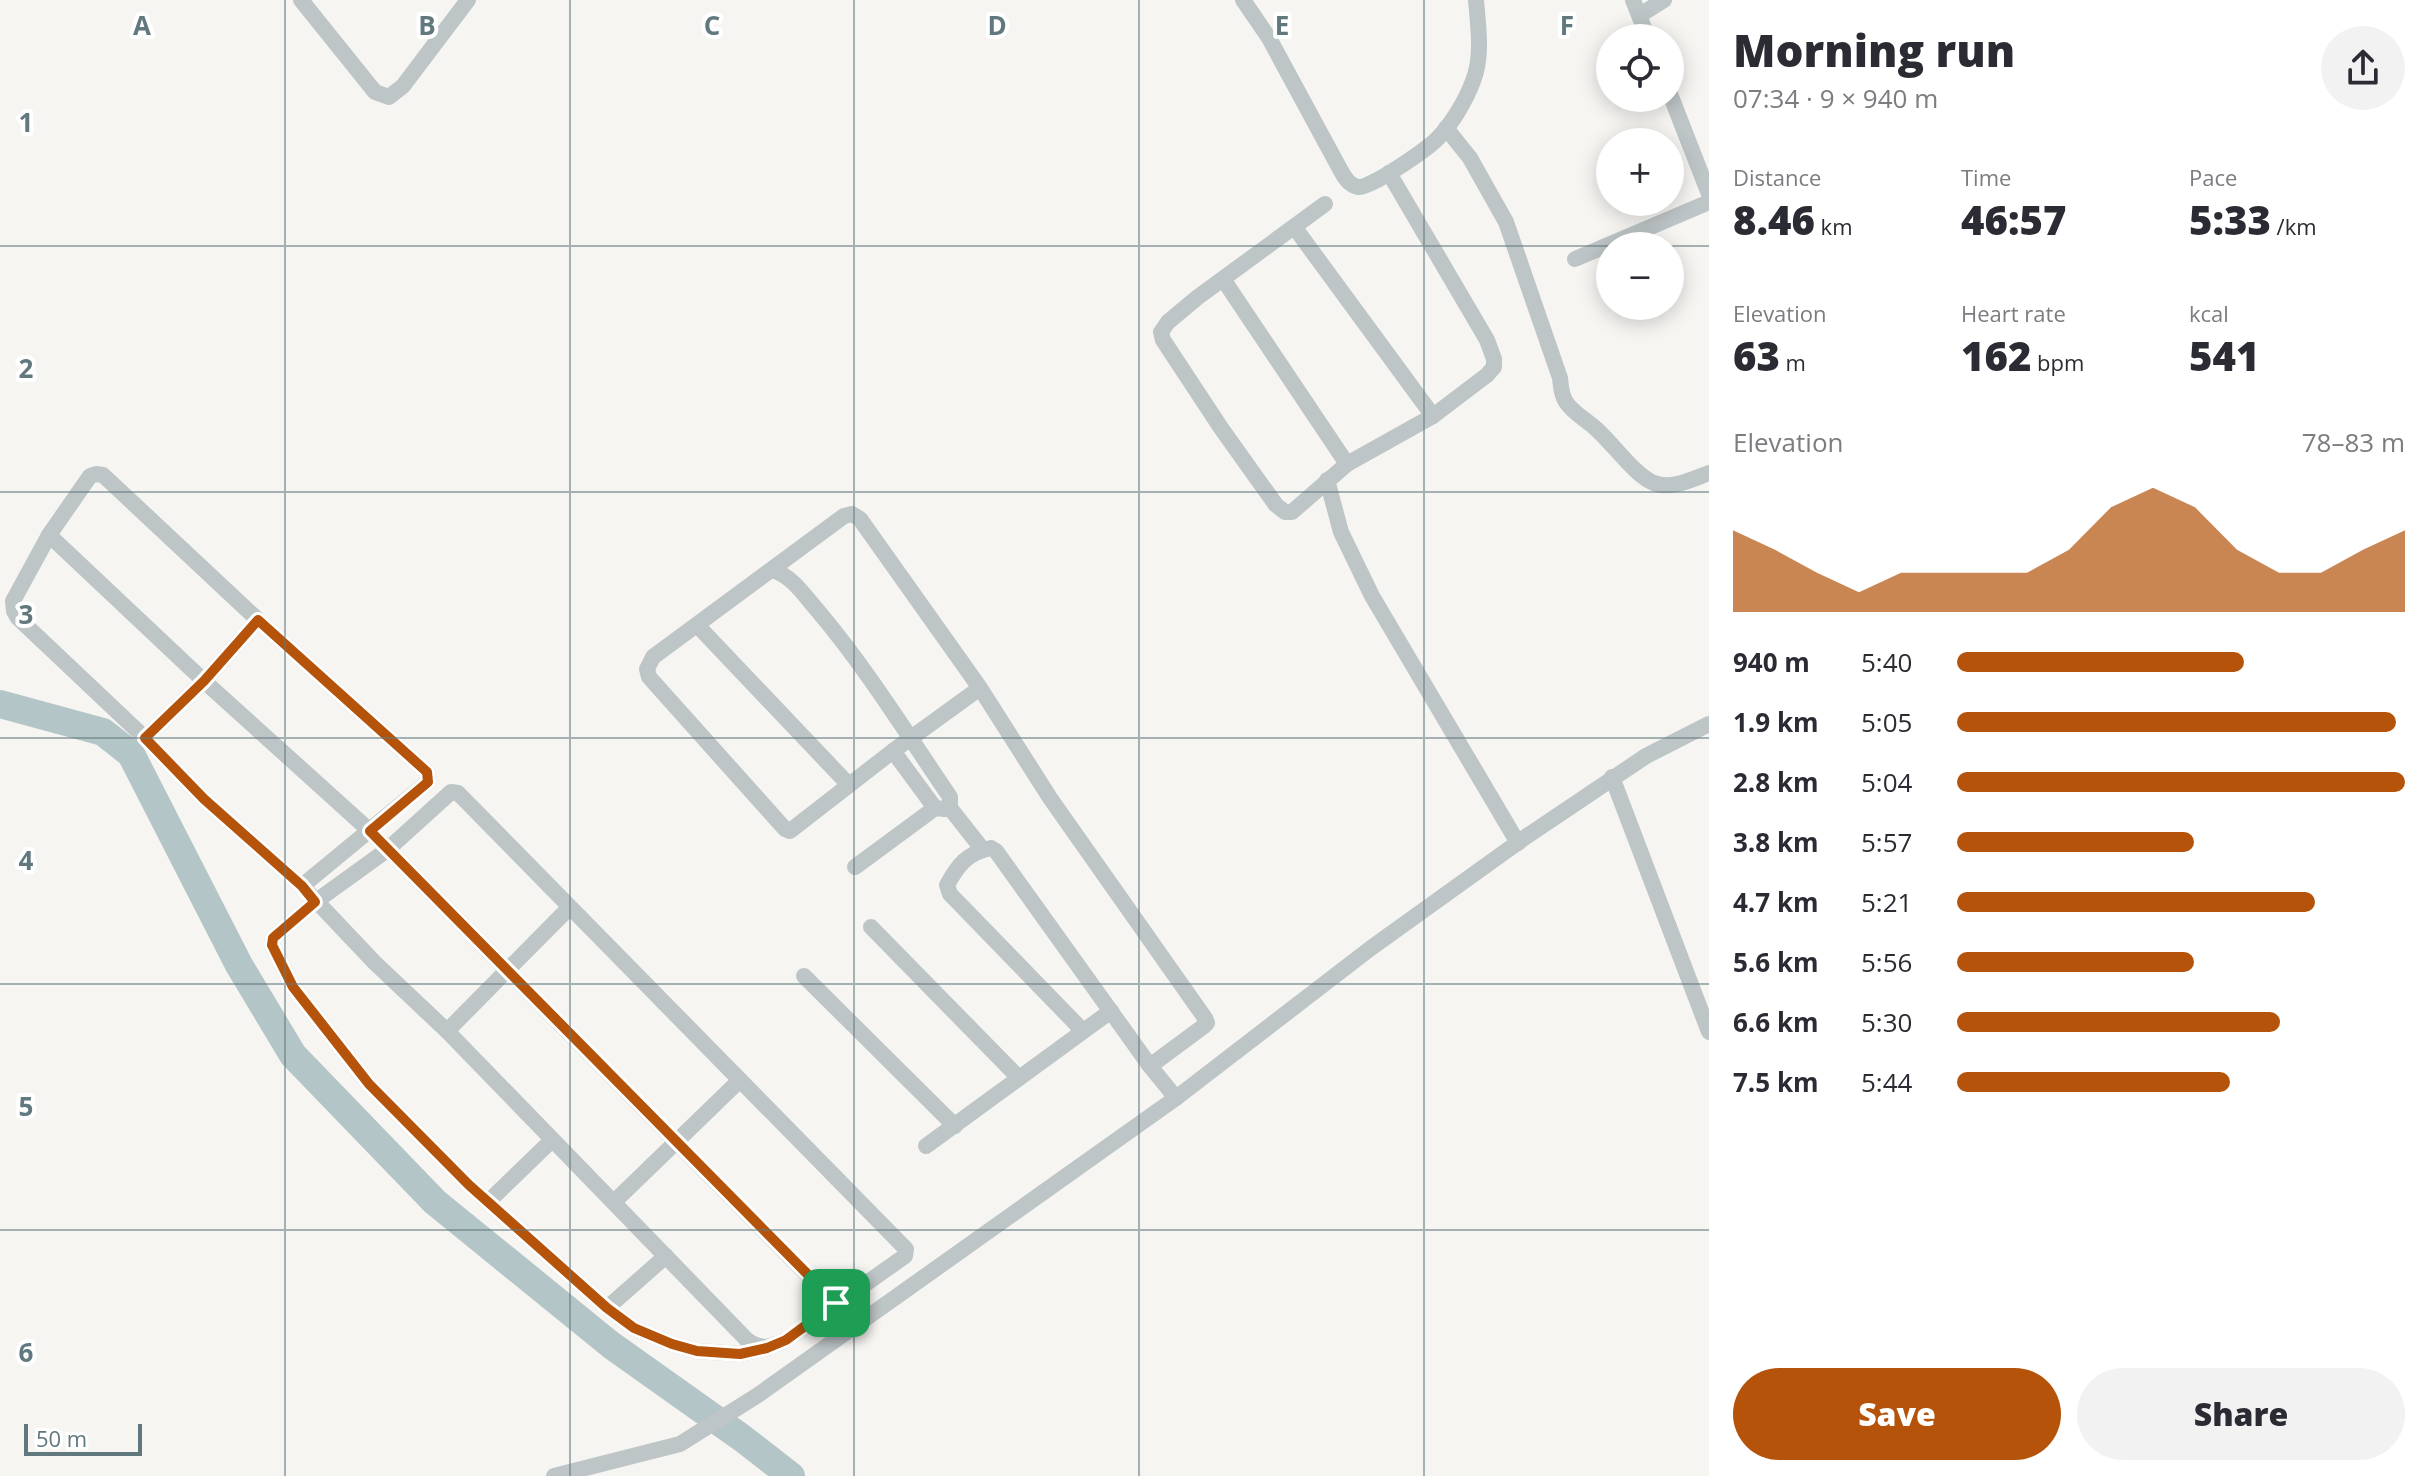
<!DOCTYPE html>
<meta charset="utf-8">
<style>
:root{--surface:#fff;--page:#f2f2f3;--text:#2b2b33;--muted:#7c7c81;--accent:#b45309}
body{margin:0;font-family:"Open Sans",sans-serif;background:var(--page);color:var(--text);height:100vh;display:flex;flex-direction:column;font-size:30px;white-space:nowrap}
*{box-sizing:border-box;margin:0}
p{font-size:26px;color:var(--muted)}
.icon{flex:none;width:44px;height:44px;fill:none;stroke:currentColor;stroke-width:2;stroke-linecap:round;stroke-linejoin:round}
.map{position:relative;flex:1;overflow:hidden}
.drawer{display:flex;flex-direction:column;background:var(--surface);width:720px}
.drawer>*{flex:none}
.tools{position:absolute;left:1596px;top:24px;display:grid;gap:16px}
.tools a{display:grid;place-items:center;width:88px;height:88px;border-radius:50%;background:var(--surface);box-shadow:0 4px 20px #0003;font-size:40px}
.scale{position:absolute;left:24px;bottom:20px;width:118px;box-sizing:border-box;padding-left:8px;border:4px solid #60787e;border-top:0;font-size:22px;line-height:28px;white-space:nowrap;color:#60787e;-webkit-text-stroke:6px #fff;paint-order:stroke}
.pin{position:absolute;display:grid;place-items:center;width:68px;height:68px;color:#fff;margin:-34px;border-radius:16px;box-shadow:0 4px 12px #0006}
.round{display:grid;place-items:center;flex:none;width:84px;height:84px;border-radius:42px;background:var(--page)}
.overview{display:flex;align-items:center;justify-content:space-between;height:136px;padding:0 24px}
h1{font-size:44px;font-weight:800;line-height:60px}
.figures{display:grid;grid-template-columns:repeat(3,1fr);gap:12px;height:136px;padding:8px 24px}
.figures div{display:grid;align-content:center}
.figures b{font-size:40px;font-weight:800}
.figures small{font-size:22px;font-weight:400}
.figures p{font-size:22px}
.chart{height:224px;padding:16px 24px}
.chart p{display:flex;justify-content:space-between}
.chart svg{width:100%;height:144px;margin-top:8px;fill:var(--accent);opacity:.7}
.cta{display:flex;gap:16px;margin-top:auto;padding:16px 24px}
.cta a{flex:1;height:92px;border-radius:48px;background:var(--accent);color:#fff;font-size:32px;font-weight:800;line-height:92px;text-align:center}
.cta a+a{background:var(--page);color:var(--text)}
ul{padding:0 24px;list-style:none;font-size:26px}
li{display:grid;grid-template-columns:128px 96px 1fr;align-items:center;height:60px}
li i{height:20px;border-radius:10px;background:var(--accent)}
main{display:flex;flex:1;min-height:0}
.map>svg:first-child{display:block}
</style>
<main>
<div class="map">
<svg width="1709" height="1476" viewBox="0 0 1709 1476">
<rect width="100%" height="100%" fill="#f6f5f2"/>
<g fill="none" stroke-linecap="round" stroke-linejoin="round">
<path stroke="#b3c5c6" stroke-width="28" d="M0,704L103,732L131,754L239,965L293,1055L435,1202L611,1345L742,1438L791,1476"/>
<g stroke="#bec5c7" stroke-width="16">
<path d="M301,0L375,92L389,97L403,86L468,0"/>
<path d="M1243,0L1269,38L1341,171C1345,178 1349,185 1358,187C1370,189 1427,149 1437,139C1452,124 1466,100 1473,81C1483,56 1478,25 1476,0"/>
<path d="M1633,0L1648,38"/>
<path d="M1640,15L1664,0"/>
<path d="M1670,94L1709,194"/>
<path d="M1446,128L1470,158L1506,222L1560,378C1561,386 1561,395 1566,402C1572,412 1585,419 1594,427C1611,441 1635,476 1654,483C1671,490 1693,479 1709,473"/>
<path d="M1325,204L1198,297L1168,322L1161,332L1163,340L1221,428L1276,505L1285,512H1292L1347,464L1433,416L1487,375L1494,367V359L1487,340L1389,173"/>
<path d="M1295,228L1433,416"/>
<path d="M1575,259L1709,202"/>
<path d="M1223,279L1347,464"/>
<path d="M1327,480L1341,532L1372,596L1518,843"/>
<path d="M49,535L13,601L14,611L18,618L145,738L204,799L302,886L375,963L447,1031L747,1340C762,1351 771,1347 786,1340L905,1256L906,1249L458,793L451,792L387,850L315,902L273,938L272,945L293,987L369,1084L469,1185L607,1308L634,1328L672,1344L697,1351L740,1354L767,1348"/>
<path d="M773,570C793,577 804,595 818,611C867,669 907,734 950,797V808L983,850"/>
<path d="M697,625L849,785"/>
<path d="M980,688L893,751L790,831L785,829L649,677L647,669L653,657L844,516L852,514L860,519L980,688L1050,798L1205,1018L1207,1023L1204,1026L1150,1066"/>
<path d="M145,738L204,681L258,620"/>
<path d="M893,751L935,808L945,809"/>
<path d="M1612,777L1709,1032"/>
<path d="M855,867L935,808"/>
<path d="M302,886L428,782L427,772L258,620L103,475L96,474L90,476L49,535L204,681L370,831L856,1324"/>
<path d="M871,927L1019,1078"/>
<path d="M804,976L955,1126"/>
<path d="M447,1031L569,908"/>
<path d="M1083,1031L950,894L947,885C958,865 967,853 991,848L996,851L1150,1066L1176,1098"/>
<path d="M926,1146L1111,1011"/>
<path d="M489,1201L552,1140"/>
<path d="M614,1202L740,1080"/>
<path d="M607,1308L666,1256"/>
<path d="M554,1476L680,1444L758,1395L1176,1098L1371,948L1527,836L1646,756L1709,724"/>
</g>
</g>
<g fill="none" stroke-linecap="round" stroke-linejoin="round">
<defs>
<path id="route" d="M258,620L427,772L428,782L370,831L836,1303L786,1340L767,1348L740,1354L697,1351L672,1344L634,1328L607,1308L469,1185L369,1084L293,987L272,945L273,938L315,902L302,886L204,799L145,738L204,681Z"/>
</defs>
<use href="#route" stroke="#fff" stroke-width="16"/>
<use href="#route" stroke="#b45309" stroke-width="10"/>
</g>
<path fill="none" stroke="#60787e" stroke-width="2" stroke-opacity="0.55" d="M285,0V1476M570,0V1476M854,0V1476M1139,0V1476M1424,0V1476M0,246H1610M1610,246H1670M1670,246H1709M0,492H1709M0,738H1709M0,984H1709M0,1230H1709"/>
<g font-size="26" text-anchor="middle" font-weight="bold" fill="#60787e" stroke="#fff" stroke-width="8" stroke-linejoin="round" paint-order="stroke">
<text x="142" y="35">A</text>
<text x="427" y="35">B</text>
<text x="712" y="35">C</text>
<text x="997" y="35">D</text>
<text x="1282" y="35">E</text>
<text x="1567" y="35">F</text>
<text x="26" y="132">1</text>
<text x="26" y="378">2</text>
<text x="26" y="624">3</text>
<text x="26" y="870">4</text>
<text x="26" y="1116">5</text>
<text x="26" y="1362">6</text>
</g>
</svg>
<div class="tools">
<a><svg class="icon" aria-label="locate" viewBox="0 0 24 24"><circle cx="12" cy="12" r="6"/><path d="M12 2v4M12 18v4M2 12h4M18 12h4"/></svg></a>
<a>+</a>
<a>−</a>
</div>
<div class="scale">50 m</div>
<div class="pin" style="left:836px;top:1303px;background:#1e9e55"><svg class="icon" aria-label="arrive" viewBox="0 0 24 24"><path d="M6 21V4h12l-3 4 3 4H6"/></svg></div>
</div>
<section class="drawer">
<div class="overview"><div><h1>Morning run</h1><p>07:34 · 9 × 940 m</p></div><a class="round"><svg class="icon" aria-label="share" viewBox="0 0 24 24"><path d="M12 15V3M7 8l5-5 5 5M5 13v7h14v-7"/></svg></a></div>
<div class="figures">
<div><p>Distance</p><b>8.46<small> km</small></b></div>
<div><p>Time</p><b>46:57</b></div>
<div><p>Pace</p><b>5:33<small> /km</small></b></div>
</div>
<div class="figures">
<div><p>Elevation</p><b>63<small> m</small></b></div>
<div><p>Heart rate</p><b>162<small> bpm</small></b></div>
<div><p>kcal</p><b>541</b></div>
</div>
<div class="chart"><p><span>Elevation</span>78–83 m</p>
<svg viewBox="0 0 160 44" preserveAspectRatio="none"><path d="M0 44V19L10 25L20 32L30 38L40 32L50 32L60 32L70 32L80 25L90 12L100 6L110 12L120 25L130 32L140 32L150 25L160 19V44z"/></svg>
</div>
<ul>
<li><b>940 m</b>5:40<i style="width:64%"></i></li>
<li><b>1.9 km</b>5:05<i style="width:98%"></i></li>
<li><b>2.8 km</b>5:04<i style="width:100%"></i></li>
<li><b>3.8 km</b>5:57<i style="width:53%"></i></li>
<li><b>4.7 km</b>5:21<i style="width:80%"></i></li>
<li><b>5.6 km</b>5:56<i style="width:53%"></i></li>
<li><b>6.6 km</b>5:30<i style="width:72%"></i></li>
<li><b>7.5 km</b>5:44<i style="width:61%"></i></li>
</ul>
<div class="cta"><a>Save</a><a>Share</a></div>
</section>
</main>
